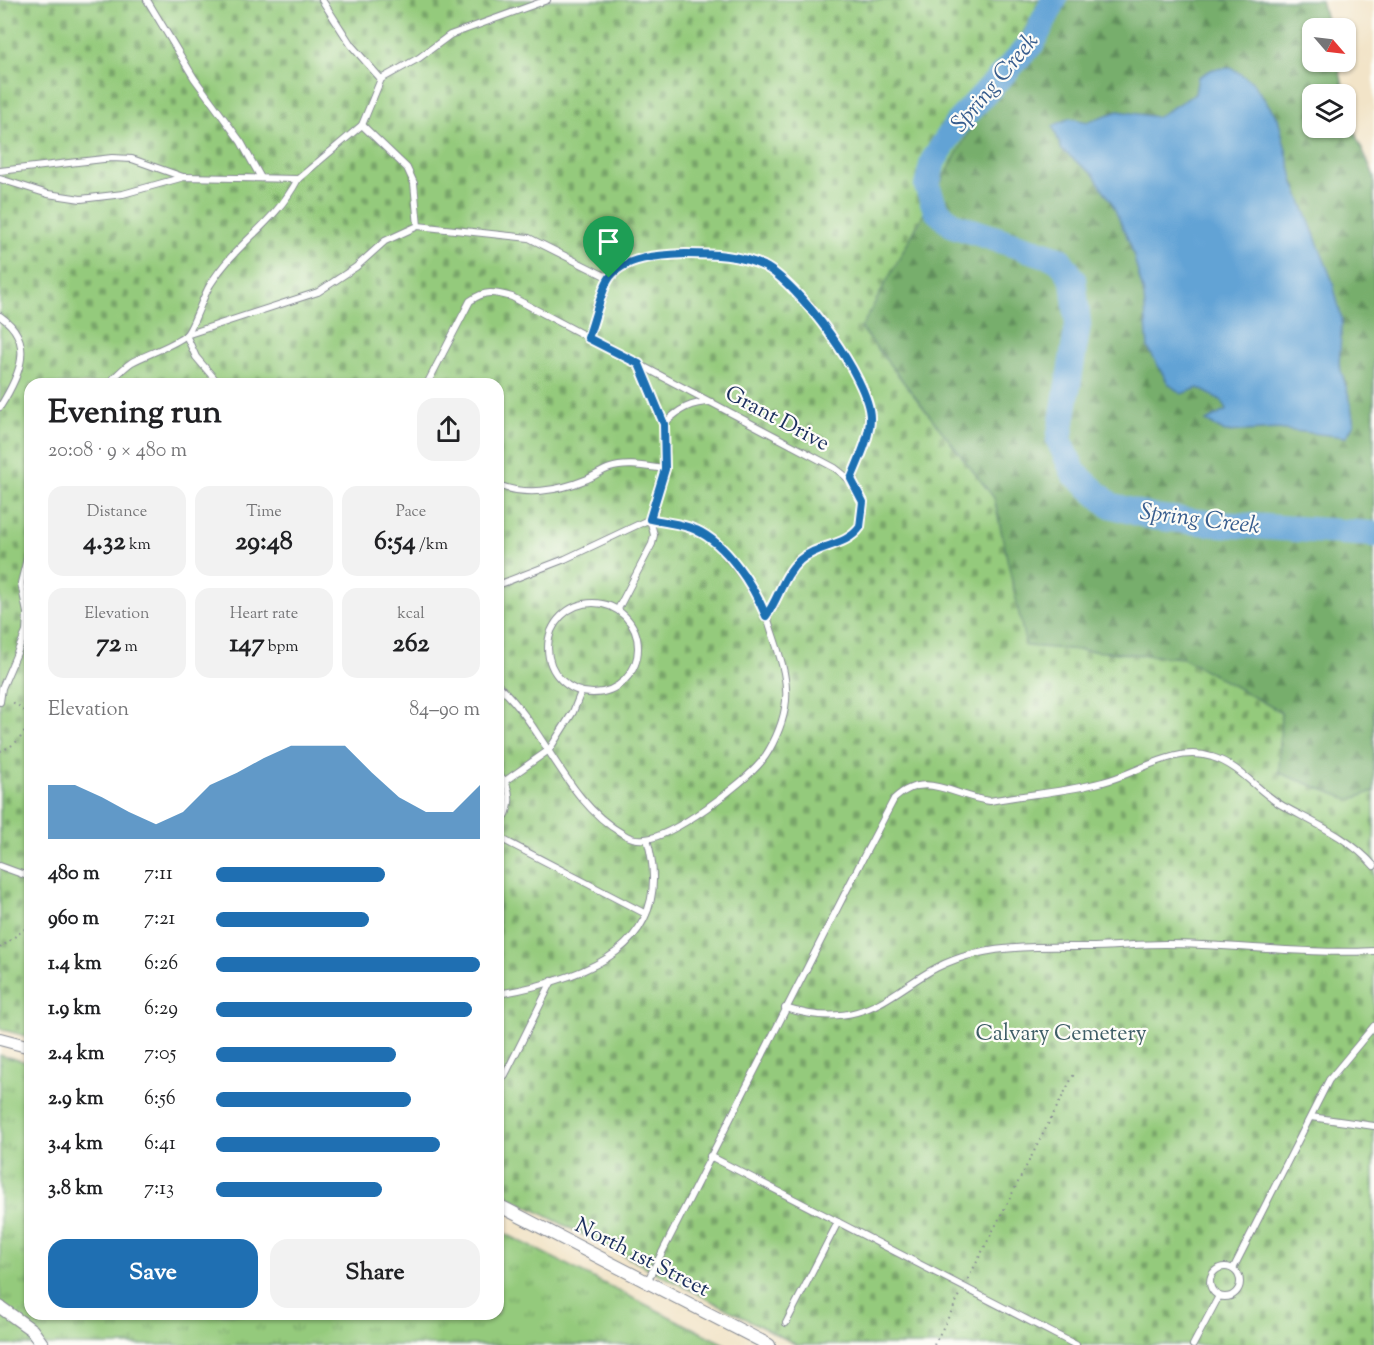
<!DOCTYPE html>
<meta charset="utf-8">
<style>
:root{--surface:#fff;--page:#f2f2f2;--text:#202124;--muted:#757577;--accent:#1f6fb2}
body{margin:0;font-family:"Sorts Mill Goudy",serif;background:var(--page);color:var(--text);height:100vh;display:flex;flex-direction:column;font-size:22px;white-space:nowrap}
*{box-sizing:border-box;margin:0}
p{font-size:20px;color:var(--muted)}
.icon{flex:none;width:33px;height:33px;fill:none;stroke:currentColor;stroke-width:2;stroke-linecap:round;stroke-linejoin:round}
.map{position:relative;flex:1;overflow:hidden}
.details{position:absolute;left:24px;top:378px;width:480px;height:942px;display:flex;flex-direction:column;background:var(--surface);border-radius:18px;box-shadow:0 2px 4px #0004}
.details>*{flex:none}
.needle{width:39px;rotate:118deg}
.tools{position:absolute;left:1302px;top:18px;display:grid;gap:12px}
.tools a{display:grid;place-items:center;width:54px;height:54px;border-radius:12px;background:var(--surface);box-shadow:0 2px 4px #0004;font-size:30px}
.pin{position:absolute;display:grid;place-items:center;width:51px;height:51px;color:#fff;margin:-62px -26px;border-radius:50% 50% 50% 0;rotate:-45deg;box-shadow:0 0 6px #0007}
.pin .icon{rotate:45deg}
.round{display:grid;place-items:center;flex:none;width:63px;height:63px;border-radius:18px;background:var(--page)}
.headline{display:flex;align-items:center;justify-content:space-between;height:102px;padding:0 24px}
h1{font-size:33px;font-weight:700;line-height:45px}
.stats{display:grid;grid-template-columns:repeat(3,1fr);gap:9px;height:102px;padding:6px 24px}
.stats div{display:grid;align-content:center;border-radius:15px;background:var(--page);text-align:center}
.stats b{font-size:26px;font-weight:700}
.stats small{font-size:16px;font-weight:400}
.stats p{font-size:16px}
.chart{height:168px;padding:12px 24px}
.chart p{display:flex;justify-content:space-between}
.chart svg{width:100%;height:108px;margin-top:6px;fill:var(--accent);opacity:.7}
.primary-button{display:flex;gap:12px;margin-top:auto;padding:12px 24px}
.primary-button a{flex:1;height:69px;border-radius:18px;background:var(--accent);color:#fff;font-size:24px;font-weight:700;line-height:69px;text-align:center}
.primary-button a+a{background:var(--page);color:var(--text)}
ul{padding:0 24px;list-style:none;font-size:20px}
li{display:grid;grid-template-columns:96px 72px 1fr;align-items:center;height:45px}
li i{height:15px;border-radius:8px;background:var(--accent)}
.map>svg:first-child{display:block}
</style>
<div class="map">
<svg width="1374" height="1345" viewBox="0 0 1374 1345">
<defs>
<pattern id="forest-firs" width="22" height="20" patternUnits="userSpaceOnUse" patternTransform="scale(1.5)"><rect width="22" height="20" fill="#77ae6c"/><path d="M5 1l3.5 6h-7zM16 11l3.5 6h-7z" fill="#618e5c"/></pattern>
<pattern id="cemetery-stones" width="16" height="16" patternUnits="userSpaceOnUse" patternTransform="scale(1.5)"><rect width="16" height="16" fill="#94ca7c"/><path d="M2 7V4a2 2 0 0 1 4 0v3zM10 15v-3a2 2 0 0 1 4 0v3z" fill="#78a469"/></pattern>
<pattern id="park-tufts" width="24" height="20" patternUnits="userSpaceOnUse" patternTransform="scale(1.5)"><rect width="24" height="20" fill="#94ca7c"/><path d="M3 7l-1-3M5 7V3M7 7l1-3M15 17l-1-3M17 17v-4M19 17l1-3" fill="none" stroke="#78a469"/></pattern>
</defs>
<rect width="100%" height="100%" fill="#fdfcf7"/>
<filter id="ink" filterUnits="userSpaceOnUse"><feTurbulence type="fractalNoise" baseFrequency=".0167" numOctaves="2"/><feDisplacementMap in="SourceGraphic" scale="12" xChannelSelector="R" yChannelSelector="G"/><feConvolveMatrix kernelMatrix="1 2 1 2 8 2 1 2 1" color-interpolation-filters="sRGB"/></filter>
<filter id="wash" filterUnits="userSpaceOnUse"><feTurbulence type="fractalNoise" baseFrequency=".008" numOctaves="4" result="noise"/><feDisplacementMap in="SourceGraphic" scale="24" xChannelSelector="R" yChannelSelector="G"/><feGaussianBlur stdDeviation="1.35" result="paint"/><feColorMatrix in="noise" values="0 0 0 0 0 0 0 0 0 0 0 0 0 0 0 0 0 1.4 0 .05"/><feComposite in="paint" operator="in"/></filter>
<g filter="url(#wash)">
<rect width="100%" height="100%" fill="#f2e4c8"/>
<path fill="url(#forest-firs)" stroke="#496e65" stroke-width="1.5" fill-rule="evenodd" d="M831,0H1321L1328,28H1312V62H1337L1357,138L1374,176V791L1350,800L1279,773L1183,658L1025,646L994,498L861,328ZM1312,94H1346V128H1312Z"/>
<path fill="url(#cemetery-stones)" stroke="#587c6d" stroke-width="1.5" d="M0,0H1041L861,328L994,498L1026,646L1183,658L1281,712L1279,773L1350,800L1374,791V1345H797L498,1191V384H30V1037L0,1029Z"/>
<path fill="url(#park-tufts)" stroke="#587c6d" stroke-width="1.5" d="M0,1055L30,1063V1314H498V1230L726,1345H0Z"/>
<path fill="#62a3d5" stroke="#3e699a" stroke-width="1.5" d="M1232,68L1252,82L1278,118L1294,183L1332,280L1342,320L1339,364L1350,400L1354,424L1346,437L1277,429L1225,432L1206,421L1227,410L1221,400L1198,388L1181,394L1168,383L1148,348L1144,295L1131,246L1112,203L1094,175L1062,150L1053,126L1070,118L1087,122L1118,111L1157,117L1195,94L1198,77L1213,69Z"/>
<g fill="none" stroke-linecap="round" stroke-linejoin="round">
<path stroke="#62a3d5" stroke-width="26" d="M1054,0L1033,42L958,122L933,161L927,186L936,210L953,225L1059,259L1073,279L1078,324L1059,440L1074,473L1110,505L1152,517L1219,524L1374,534"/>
</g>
</g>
<g filter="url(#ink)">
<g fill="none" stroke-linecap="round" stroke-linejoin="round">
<defs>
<g id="lane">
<path d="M147,0L194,78L241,142L261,178"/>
<path d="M322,0L351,45L381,79"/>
<path d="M0,171L112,158L132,159L183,177"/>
<path d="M0,179L48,194L81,199L123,194L184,177L298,179L362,125L381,79L419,58L450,35L547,0"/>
<path d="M418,226L529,238L609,278"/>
<path d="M0,316C36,341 20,375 0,407"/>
<path d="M588,338C592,327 605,284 610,278C635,245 733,249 766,267C802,287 871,377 870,418C870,439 858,461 851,479"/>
<path d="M108,384C115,377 123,368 132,362C145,355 177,344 186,335C193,328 203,296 210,285C236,242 274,225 298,179"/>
<path d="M219,384L196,357L186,335L318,292L356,267L385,241L418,226L414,183L407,168L362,125"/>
<path d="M427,384L470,301C485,290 494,292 512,297L835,468C858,484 874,508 855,534C842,543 826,544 812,552C786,566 782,594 767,616C775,645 791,677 785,708C782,726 772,748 761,762C743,784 673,837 645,839C638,840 629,838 623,834C565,801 546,729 498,685"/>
<path d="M664,424C679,409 691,402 712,402"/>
<path d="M498,485C525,496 558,491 585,480C593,477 601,471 610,468C627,462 648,467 665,469"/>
<path d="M498,585L565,559L650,519L683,525L713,539L747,582L767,616"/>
<circle cx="593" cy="648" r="45"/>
<path d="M618,609L652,544L654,535L650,519L665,469L664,424L640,365"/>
<path d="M0,702L2,688L26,632L27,613L21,583L30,546"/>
<path d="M498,773C514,789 512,811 498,827"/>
<path d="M505,781L549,750L573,712L581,692"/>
<path d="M498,837L646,914"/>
<path d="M0,866L30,877"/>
<path d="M498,994C585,979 678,947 647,839"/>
<path d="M785,1008C882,1038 897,971 974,954C1012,945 1049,947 1087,947C1113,947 1139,944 1165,944C1235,944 1304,955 1374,951"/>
<path d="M498,1081L505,1075L552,981"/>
<path d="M1311,1117L1374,1126"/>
<path d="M710,1156L1076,1345"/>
<circle cx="1225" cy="1282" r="15"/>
<path d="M1233,1269L1329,1080L1374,1026"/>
<path d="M647,1282L864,856L894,799C925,769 954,797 990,801C1027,794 1067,792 1103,782C1139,773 1174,745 1212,757C1240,765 1258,792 1283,806C1314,823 1350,838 1374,866"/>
<path d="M786,1323L838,1222"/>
<path d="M1193,1345L1219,1296"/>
</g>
<g id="street">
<path d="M0,1039L30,1047"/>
<path d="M498,1205L769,1345"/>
<path d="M0,1307L32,1330L43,1345"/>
</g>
</defs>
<use href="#lane" stroke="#868a93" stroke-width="8"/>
<use href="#street" stroke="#868a93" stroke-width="14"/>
<g stroke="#868a93" stroke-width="2" stroke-dasharray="1.5 4.5" stroke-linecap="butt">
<path d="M0,751C25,743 42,713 9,701"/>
<path d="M0,948L30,925"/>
<path d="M968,1279L1074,1074"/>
<path d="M934,1345L960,1295"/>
</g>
<use href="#lane" stroke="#fff" stroke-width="6"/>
<use href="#street" stroke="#fff" stroke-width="12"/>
</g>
</g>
<g fill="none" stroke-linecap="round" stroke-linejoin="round" filter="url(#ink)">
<defs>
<path id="route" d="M687,254C713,254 740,255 764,266C798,283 870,379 870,418C870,438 858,461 851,479L863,502L860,527C846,547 818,544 800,560C783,575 779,598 766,616C753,585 727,544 696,530C682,523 665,523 650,519L665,469L664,424L639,364L588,338C594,322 601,292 608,280C622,256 663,255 687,254Z"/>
</defs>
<use href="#route" stroke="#fff" stroke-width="12"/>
<use href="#route" stroke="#1f6fb2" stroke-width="8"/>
</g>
<g text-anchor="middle" stroke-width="4.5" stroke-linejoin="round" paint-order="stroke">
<g font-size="22" fill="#1b2f5e" stroke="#fdfcf7">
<text transform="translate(778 417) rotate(28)" y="8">Grant Drive</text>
<text transform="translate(643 1256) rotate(27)" y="8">North 1st Street</text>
</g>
<g font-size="22" fill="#3f5e67" stroke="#fdfcf7">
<text x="1061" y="1040">Calvary Cemetery</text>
</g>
<g font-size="24" font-style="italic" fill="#375d8e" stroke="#fdfcf7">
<text transform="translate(994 82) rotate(-50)" y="8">Spring Creek</text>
<text transform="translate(1200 518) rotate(7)" y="8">Spring Creek</text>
</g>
</g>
</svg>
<div class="tools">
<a><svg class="needle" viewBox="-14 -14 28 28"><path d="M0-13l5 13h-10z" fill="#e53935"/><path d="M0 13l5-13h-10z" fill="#757577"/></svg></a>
<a><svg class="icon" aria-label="layers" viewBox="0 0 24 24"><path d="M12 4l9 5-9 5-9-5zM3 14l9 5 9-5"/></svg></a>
</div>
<div class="pin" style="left:609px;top:278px;background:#1e9e55"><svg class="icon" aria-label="arrive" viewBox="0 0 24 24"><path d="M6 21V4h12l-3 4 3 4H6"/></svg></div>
<section class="details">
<div class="headline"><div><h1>Evening run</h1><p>20:08 · 9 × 480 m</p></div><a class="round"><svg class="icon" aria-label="share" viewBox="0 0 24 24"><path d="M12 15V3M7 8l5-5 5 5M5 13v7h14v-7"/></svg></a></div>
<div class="stats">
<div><p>Distance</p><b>4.32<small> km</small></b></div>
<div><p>Time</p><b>29:48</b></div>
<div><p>Pace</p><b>6:54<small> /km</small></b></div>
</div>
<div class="stats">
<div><p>Elevation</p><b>72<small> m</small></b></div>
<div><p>Heart rate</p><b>147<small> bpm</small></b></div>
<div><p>kcal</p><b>262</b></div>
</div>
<div class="chart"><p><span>Elevation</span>84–90 m</p>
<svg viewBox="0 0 160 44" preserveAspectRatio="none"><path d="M0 44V22L10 22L20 27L30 33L40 38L50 33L60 22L70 17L80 11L90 6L100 6L110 6L120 17L130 27L140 33L150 33L160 22V44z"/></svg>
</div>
<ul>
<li><b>480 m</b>7:11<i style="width:64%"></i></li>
<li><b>960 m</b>7:21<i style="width:58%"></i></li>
<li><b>1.4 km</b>6:26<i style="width:100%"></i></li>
<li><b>1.9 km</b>6:29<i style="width:97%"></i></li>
<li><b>2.4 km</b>7:05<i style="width:68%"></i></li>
<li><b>2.9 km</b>6:56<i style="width:74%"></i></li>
<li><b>3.4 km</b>6:41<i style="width:85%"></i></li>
<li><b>3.8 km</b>7:13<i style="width:63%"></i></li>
</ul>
<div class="primary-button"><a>Save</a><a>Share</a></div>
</section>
</div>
